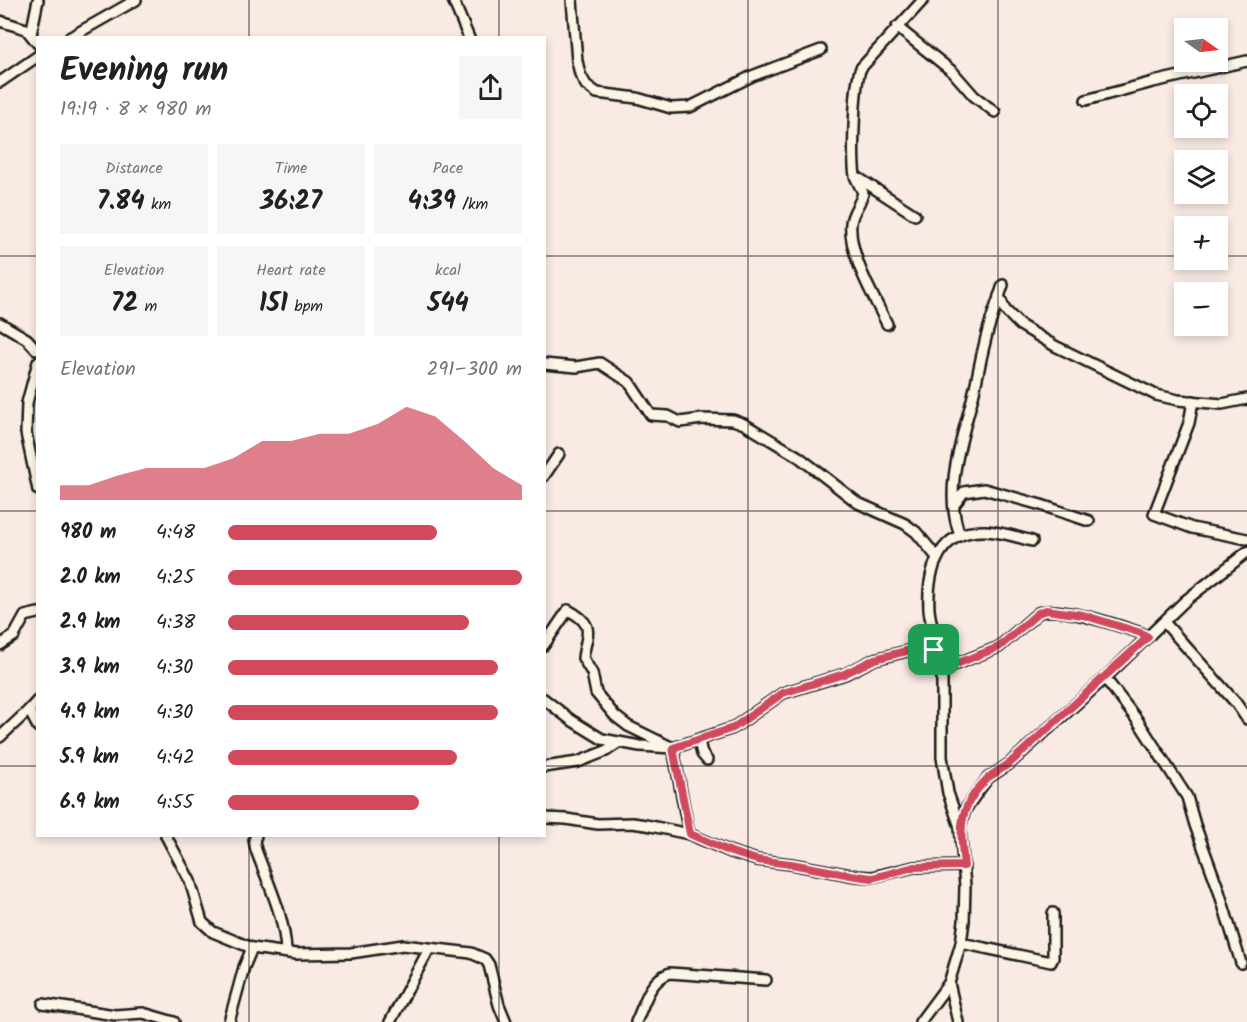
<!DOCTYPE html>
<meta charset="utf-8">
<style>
:root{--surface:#fff;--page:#f6f6f6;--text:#202124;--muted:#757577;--accent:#d1495b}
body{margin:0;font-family:Kalam,sans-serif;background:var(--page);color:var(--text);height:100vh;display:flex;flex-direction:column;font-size:22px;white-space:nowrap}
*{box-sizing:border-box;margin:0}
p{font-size:20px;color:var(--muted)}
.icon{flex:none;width:33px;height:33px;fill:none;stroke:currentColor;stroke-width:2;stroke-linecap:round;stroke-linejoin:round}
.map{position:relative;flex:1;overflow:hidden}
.panel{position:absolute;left:36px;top:36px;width:510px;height:801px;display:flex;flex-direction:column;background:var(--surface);border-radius:0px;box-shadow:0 3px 9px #0003}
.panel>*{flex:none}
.needle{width:39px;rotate:104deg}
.fabs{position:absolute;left:1174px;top:18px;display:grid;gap:12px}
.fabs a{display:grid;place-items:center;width:54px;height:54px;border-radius:0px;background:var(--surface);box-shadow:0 3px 9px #0003;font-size:30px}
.pin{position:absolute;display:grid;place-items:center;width:51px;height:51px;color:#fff;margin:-26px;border-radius:12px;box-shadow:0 3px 9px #0006}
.round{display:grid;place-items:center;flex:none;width:63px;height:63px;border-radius:0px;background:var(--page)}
.headline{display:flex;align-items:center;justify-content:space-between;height:102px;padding:0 24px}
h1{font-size:33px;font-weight:700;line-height:45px}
.stats{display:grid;grid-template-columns:repeat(3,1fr);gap:9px;height:102px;padding:6px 24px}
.stats div{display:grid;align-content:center;border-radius:0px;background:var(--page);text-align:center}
.stats b{font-size:26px;font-weight:700}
.stats small{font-size:16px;font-weight:400}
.stats p{font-size:16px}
.chart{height:168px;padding:12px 24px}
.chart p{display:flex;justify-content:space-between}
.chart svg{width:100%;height:108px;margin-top:6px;fill:var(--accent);opacity:.7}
ul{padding:0 24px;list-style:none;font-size:20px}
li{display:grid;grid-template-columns:96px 72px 1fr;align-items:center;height:45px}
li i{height:15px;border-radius:8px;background:var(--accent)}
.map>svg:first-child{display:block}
</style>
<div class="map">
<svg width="1247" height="1022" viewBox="0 0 1247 1022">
<rect width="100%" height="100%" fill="#faeae4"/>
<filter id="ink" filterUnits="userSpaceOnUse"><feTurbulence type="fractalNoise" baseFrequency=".0167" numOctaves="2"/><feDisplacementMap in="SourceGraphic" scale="12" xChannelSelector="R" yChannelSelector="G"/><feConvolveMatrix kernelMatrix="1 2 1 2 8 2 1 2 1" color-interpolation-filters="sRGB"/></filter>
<g filter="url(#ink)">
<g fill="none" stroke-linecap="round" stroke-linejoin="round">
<defs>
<g id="minor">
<path d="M453,0L469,38"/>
<path d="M572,0L577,61L580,74L586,85L597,93L637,98L671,108L690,107L752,76L821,50"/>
<path d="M0,21L26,29L38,44"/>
<path d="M897,27L953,72L974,96L995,112"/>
<path d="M31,34L38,0"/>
<path d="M69,38L136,0"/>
<path d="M0,82L38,56"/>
<path d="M1086,100L1153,82L1247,61"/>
<path d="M857,177L915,215"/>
<path d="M999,296L1005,310L1020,325L1055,346L1156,395L1178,400L1222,404L1247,399"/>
<path d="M0,323L27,339L36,349"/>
<path d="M887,324C874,297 848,254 851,223C852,212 861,203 863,193C861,187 857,182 855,176C852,158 854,82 861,68L923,0"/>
<path d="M38,362L27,403L26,433L38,490"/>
<path d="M544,364L576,367L600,363L629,382L651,415L668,416L680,422L702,419L733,420L744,424L799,457L858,503L905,524L916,532L936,556"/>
<path d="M1193,401L1189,423L1154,514L1192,528L1247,539"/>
<path d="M544,476L559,454"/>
<path d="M954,505L964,492L984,489L1041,505L1089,521"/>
<path d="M960,535C943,492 961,442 972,400C977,381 980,361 985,342C989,323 997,304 1003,285"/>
<path d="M1164,622L1236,703L1247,719"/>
<path d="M0,645L14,636L25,616L38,613"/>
<path d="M544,645L568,610C597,625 586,634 583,658L592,673L596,693L615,716L628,726L673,748L689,834"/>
<path d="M934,650C937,635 930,624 929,609C927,570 939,529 986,531C1002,532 1017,537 1032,541"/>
<path d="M941,670L999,647L1038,613C1056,604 1120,626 1141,633L1148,637"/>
<path d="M1105,678L1138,721L1187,797L1195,825L1218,888L1241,963"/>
<path d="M544,699L571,720L602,739L640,746L673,748L733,728L783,693L845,674L875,659L923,647L934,650L938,656L942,674V757L948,793L960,827"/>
<path d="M29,710L38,727"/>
<path d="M0,737L29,710L38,700"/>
<path d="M699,741L702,754L707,760"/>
<path d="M544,767L578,762L606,751L618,743"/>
<path d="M544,818L566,819L598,824L632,823L646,825L689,834L731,852L757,860L791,864L856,876L872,877L914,867L964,866"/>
<path d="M166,836L190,881L202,922L213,932L252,948L296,954L351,953L403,945L471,953L485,959L489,965L499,1005L506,1022"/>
<path d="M256,836L254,840L256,850C268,883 285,917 286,952"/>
<path d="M961,943L1051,962L1053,958V913"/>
<path d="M949,983L958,1022"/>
<path d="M43,1004L115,1015L143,1013L174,1022"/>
<path d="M229,1022L244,967L252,948"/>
<path d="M390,1022L429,949"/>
<path d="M636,1022C645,1003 649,980 670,973L766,980"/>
<path d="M920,1022L949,983L961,943L964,921L965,886L960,827L965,810L976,794L988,778L1009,764L1105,678L1185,601L1247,552"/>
</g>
</defs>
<use href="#minor" stroke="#1c1c1c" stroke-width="14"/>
<use href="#minor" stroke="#fcf5e5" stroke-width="9"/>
</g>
</g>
<g fill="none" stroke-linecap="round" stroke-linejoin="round" filter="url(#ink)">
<defs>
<path id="route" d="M1046,610L1083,615L1141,633L1148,637L1011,762C1004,768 995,772 988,778C957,808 960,827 964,866L914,867L872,878L856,876L791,864L757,860L731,852L690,834L673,748L733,728L783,693L844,674L875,659L922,647L934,650L938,656L941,670L999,647L1038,613Z"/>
</defs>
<use href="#route" stroke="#fff" stroke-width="12"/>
<use href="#route" stroke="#d1495b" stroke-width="8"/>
</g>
<path fill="none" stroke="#1c1c1c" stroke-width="1.5" stroke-opacity="0.55" d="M249,0V38M499,0V38M748,0V1022M998,0V1022M0,256H38M544,256H1185M1218,256H1247M0,511H38M544,511H1247M0,766H38M544,766H1247M249,836V1022M499,836V1022"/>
</svg>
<div class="fabs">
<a><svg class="needle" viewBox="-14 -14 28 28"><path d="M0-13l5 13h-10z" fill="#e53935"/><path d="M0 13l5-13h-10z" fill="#757577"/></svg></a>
<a><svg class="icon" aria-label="locate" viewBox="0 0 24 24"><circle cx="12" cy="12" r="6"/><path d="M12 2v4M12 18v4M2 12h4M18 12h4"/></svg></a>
<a><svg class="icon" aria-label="layers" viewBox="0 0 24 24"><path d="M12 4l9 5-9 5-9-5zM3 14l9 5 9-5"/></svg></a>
<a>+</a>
<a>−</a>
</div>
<div class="pin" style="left:934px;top:650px;background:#1e9e55"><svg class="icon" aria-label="arrive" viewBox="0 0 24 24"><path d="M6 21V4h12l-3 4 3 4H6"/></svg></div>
<section class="panel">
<div class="headline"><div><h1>Evening run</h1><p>19:19 · 8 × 980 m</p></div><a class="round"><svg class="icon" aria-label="share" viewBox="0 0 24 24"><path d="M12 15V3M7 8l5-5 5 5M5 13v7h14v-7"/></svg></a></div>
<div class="stats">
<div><p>Distance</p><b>7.84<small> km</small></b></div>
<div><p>Time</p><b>36:27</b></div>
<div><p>Pace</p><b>4:39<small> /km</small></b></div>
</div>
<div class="stats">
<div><p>Elevation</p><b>72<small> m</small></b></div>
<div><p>Heart rate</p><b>151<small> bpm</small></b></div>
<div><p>kcal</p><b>544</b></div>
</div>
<div class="chart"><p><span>Elevation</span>291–300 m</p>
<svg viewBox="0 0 160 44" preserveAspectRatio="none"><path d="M0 44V38L10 38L20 34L30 31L40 31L50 31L60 27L70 20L80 20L90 17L100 17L110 13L120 6L130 10L140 20L150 31L160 38V44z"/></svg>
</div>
<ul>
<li><b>980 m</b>4:48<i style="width:71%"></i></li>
<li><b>2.0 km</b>4:25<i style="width:100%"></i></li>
<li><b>2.9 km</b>4:38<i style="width:82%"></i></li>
<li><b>3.9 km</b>4:30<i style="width:92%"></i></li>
<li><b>4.9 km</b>4:30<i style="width:92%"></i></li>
<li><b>5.9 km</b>4:42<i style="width:78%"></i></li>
<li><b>6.9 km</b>4:55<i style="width:65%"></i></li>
</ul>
</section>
</div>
